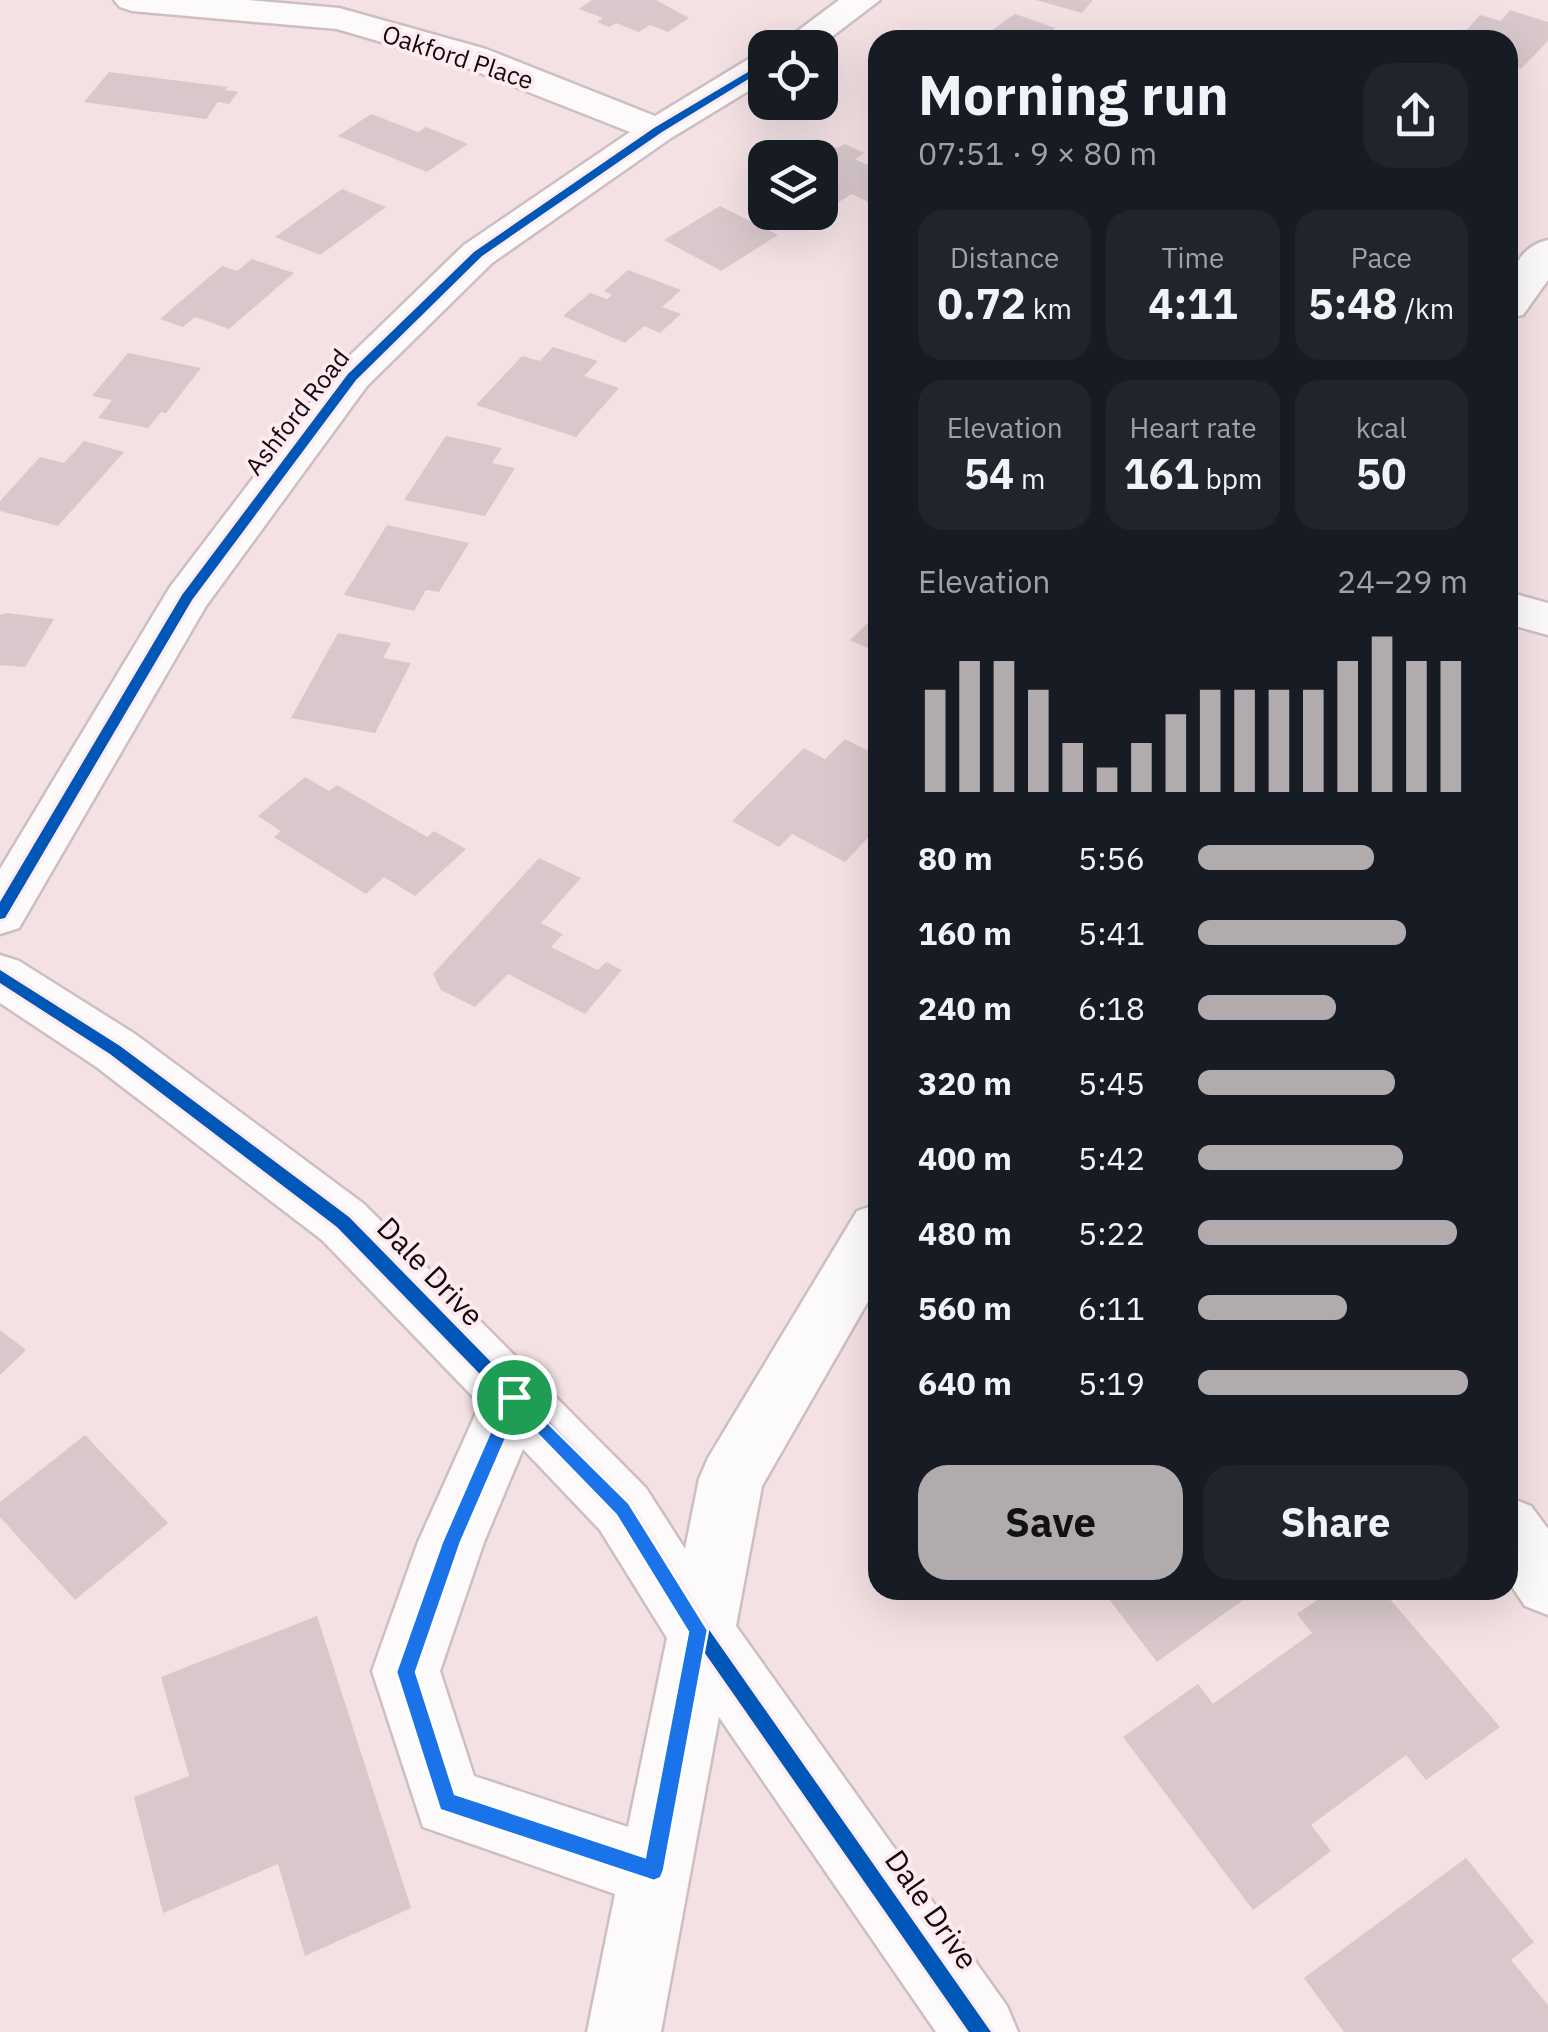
<!DOCTYPE html>
<meta charset="utf-8">
<style>
:root{--surface:#171b24;--page:#20242c;--text:#f1f3f6;--muted:#9ea1a6;--accent:#b1abae}
body{margin:0;font-family:"IBM Plex Sans",sans-serif;background:var(--page);color:var(--text);height:100vh;display:flex;flex-direction:column;font-size:38px;white-space:nowrap}
*{box-sizing:border-box;margin:0}
p{font-size:32px;color:var(--muted)}
.icon{flex:none;width:55px;height:55px;fill:none;stroke:currentColor;stroke-width:2;stroke-linecap:round;stroke-linejoin:round}
.map{position:relative;flex:1;overflow:hidden}
.drawer{position:absolute;left:868px;top:30px;width:650px;height:1570px;display:flex;flex-direction:column;background:var(--surface);border-radius:30px;box-shadow:0 10px 40px #0002}
.drawer>*{flex:none}
.tools{position:absolute;left:748px;top:30px;display:grid;gap:20px}
.tools a{display:grid;place-items:center;width:90px;height:90px;border-radius:20px;background:var(--surface);box-shadow:0 10px 40px #0002;font-size:50px}
.pin{position:absolute;display:grid;place-items:center;width:85px;height:85px;color:#fff;margin:-42px;border:5px solid #fff;border-radius:50%;box-shadow:0 2px 10px #0007}
.round{display:grid;place-items:center;flex:none;width:105px;height:105px;border-radius:30px;background:var(--page)}
.overview{display:flex;align-items:center;justify-content:space-between;height:170px;padding:0 50px}
h1{font-size:55px;font-weight:800;line-height:75px}
.figures{display:grid;grid-template-columns:repeat(3,1fr);gap:15px;height:170px;padding:10px 50px}
.figures div{display:grid;align-content:center;border-radius:25px;background:var(--page);text-align:center}
.figures b{font-size:42px;font-weight:800}
.figures small{font-size:28px;font-weight:400}
.figures p{font-size:28px}
.chart{height:280px;padding:20px 50px}
.chart p{display:flex;justify-content:space-between}
.chart svg{width:100%;height:180px;margin-top:10px;stroke:var(--accent);stroke-width:6}
.action{display:flex;gap:20px;margin-top:auto;padding:20px 50px}
.action a{flex:1;height:115px;border-radius:30px;background:var(--accent);color:#111;font-size:40px;font-weight:800;line-height:115px;text-align:center}
.action a+a{background:var(--page);color:var(--text)}
ul{padding:0 50px;list-style:none;font-size:32px}
li{display:grid;grid-template-columns:160px 120px 1fr;align-items:center;height:75px}
li i{height:25px;border-radius:12px;background:var(--accent)}
.map>svg:first-child{display:block}
</style>
<div class="map">
<svg width="1548" height="2032" viewBox="0 0 1548 2032">
<rect width="100%" height="100%" fill="#f3e1e4"/>
<g fill="#d8c8cb">
<path d="M592,0H656L689,18L668,32L650,25L639,32L616,23L609,27L597,22L603,18L579,9Z"/>
<path d="M1036,0H1093L1082,13Z"/>
<path d="M1510,10L1548,22V41L1521,69L1508,65V40H1458L1480,15L1501,21Z"/>
<path d="M1015,14L1055,28L1041,40H978Z"/>
<path d="M109,72L228,87L225,90L238,92L229,104L218,102L206,119L84,102Z"/>
<path d="M371,114L418,132L426,127L468,144L427,172L338,136Z"/>
<path d="M817,139L837,148L845,144L864,153L855,159L878,170V207L852,194L829,208L820,203V158H795Z"/>
<path d="M342,189L386,207L320,255L275,237Z"/>
<path d="M720,206L778,235L721,271L664,240Z"/>
<path d="M252,259L294,273L229,329L195,317L183,327L160,319L222,266L237,271Z"/>
<path d="M628,270L681,290L662,307L681,314L660,333L644,326L625,343L563,316L590,293L607,299L612,295L604,291Z"/>
<path d="M553,347L598,361L584,376L619,388L576,437L476,405L522,356L540,361Z"/>
<path d="M128,353L201,368L166,413L161,412L148,428L98,418L112,400L92,396Z"/>
<path d="M446,436L502,448L492,463L515,468L485,516L404,500Z"/>
<path d="M84,441L124,452L58,526L0,511V501L40,457L64,463Z"/>
<path d="M387,525L469,543L439,592L426,590L414,611L344,595Z"/>
<path d="M7,613L54,619L25,667L0,665V615Z"/>
<path d="M878,613V653L850,640Z"/>
<path d="M338,633L391,643L383,658L411,663L375,733L291,718Z"/>
<path d="M845,739L878,756V809L872,815L878,818V827L845,862L792,834L779,847L732,821L804,748L825,759Z"/>
<path d="M305,777L329,791L337,785L427,837L434,831L466,849L415,896L384,877L366,894L274,837L281,831L258,816Z"/>
<path d="M539,858L581,878L541,923L563,934L551,947L598,970L606,962L622,970L585,1014L508,974L475,1007L441,990L433,974Z"/>
<path d="M0,1330L26,1350L0,1375Z"/>
<path d="M85,1435L168,1523L75,1600L0,1517V1502Z"/>
<path d="M1102,1590H1257L1157,1662Z"/>
<path d="M1332,1590H1382L1500,1727L1426,1780L1406,1755L1311,1825L1331,1851L1253,1910L1123,1737L1198,1684L1213,1704L1312,1633L1297,1614Z"/>
<path d="M317,1616L411,1908L305,1956L278,1864L163,1913L134,1797L189,1776L161,1677Z"/>
<path d="M1466,1858L1534,1942L1511,1960L1548,2005V2032H1344L1304,1978Z"/>
</g>
<g fill="none" stroke-linecap="round" stroke-linejoin="round">
<defs>
<g id="minor">
<path d="M114,0H248L339,8L486,49L655,116L752,57L765,54V81L671,138L492,263L367,386L206,606L19,928L0,934V869L170,587L337,368L464,245L630,132L460,65L337,29L132,11L120,7Z"/>
<path d="M839,0H880L817,48H775Z"/>
<path d="M1548,240V280L1523,315L1508,318C1508,286 1510,249 1548,240Z"/>
<path d="M1508,592L1548,603V635L1508,624Z"/>
<path d="M0,955L19,961L135,1034L364,1204L646,1488L685,1549L699,1479L708,1458L857,1211L878,1204V1284L762,1486L736,1626L1007,2006L1018,2032H936L719,1717L661,2032H587L615,1894L423,1827L372,1671L418,1542L480,1404L322,1240L95,1066L0,1003ZM523,1449L600,1530L667,1638L628,1827L474,1776L440,1671L484,1542Z"/>
<path d="M1508,1497L1531,1506L1548,1529V1615L1525,1606L1508,1581Z"/>
</g>
</defs>
<use href="#minor" stroke="#cebec2" stroke-width="5"/>
<use href="#minor" fill="#fdfafb" fill-rule="evenodd"/>
<defs>
<g id="cycleway">
<path d="M765,62V69L662,132L482,256L356,380L192,600L5,918L0,919V902L182,595L348,374L474,252L654,128Z"/>
<path d="M0,970L120,1046L349,1217L629,1503L705,1624L991,2032H969L693,1636L617,1515L337,1227L110,1054L0,983Z"/>
</g>
</defs>
<use href="#cycleway" stroke="#fdebef" stroke-width="6"/>
<use href="#cycleway" fill="#0057b8" fill-rule="evenodd"/>
</g>
<path fill="#1a73e8" stroke="#fff" stroke-width="2.5" fill-rule="evenodd" d="M514,1389L629,1503L708,1630L664,1870L661,1878L654,1881L440,1810L396,1672L442,1542L508,1391ZM517,1413L616,1515L688,1632L645,1857L455,1794L416,1672L461,1542Z"/>
<g text-anchor="middle" stroke-width="8" stroke-linejoin="round" paint-order="stroke">
<g font-size="25" fill="#14070b" stroke="#fdebef">
<text transform="translate(458 57) rotate(18)" y="9">Oakford Place</text>
<text transform="translate(297 412) rotate(-52)" y="9">Ashford Road</text>
</g>
<g font-size="30" fill="#14070b" stroke="#fdebef">
<text transform="translate(430 1272) rotate(46)" y="10">Dale Drive</text>
<text transform="translate(931 1910) rotate(55)" y="10">Dale Drive</text>
</g>
</g>
</svg>
<div class="tools">
<a><svg class="icon" aria-label="locate" viewBox="0 0 24 24"><circle cx="12" cy="12" r="6"/><path d="M12 2v4M12 18v4M2 12h4M18 12h4"/></svg></a>
<a><svg class="icon" aria-label="layers" viewBox="0 0 24 24"><path d="M12 4l9 5-9 5-9-5zM3 14l9 5 9-5"/></svg></a>
</div>
<div class="pin" style="left:514px;top:1397px;background:#1e9e55"><svg class="icon" aria-label="arrive" viewBox="0 0 24 24"><path d="M6 21V4h12l-3 4 3 4H6"/></svg></div>
<section class="drawer">
<div class="overview"><div><h1>Morning run</h1><p>07:51 · 9 × 80 m</p></div><a class="round"><svg class="icon" aria-label="share" viewBox="0 0 24 24"><path d="M12 15V3M7 8l5-5 5 5M5 13v7h14v-7"/></svg></a></div>
<div class="figures">
<div><p>Distance</p><b>0.72<small> km</small></b></div>
<div><p>Time</p><b>4:11</b></div>
<div><p>Pace</p><b>5:48<small> /km</small></b></div>
</div>
<div class="figures">
<div><p>Elevation</p><b>54<small> m</small></b></div>
<div><p>Heart rate</p><b>161<small> bpm</small></b></div>
<div><p>kcal</p><b>50</b></div>
</div>
<div class="chart"><p><span>Elevation</span>24–29 m</p>
<svg viewBox="0 0 160 44" preserveAspectRatio="none"><path d="M5 44V19M15 44V12M25 44V12M35 44V19M45 44V32M55 44V38M65 44V32M75 44V25M85 44V19M95 44V19M105 44V19M115 44V19M125 44V12M135 44V6M145 44V12M155 44V12"/></svg>
</div>
<ul>
<li><b>80 m</b>5:56<i style="width:65%"></i></li>
<li><b>160 m</b>5:41<i style="width:77%"></i></li>
<li><b>240 m</b>6:18<i style="width:51%"></i></li>
<li><b>320 m</b>5:45<i style="width:73%"></i></li>
<li><b>400 m</b>5:42<i style="width:76%"></i></li>
<li><b>480 m</b>5:22<i style="width:96%"></i></li>
<li><b>560 m</b>6:11<i style="width:55%"></i></li>
<li><b>640 m</b>5:19<i style="width:100%"></i></li>
</ul>
<div class="action"><a>Save</a><a>Share</a></div>
</section>
</div>
